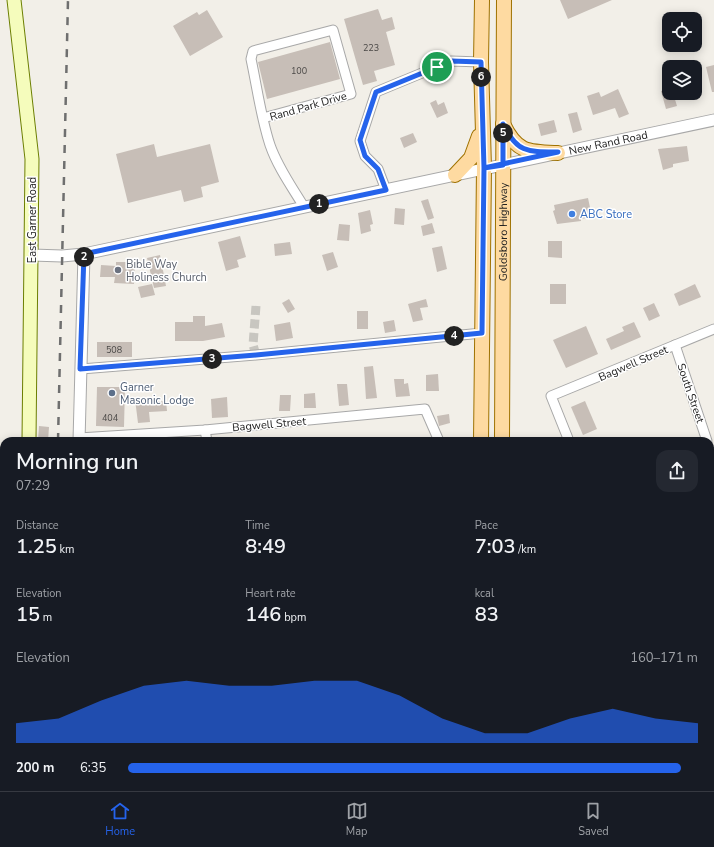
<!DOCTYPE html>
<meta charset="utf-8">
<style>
:root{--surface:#171b24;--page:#242831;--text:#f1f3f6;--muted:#9ea1a6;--line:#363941;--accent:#2563eb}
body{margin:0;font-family:"Nunito Sans",sans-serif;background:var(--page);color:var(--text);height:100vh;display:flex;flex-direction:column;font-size:15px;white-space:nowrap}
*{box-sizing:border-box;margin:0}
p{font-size:13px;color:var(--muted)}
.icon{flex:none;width:22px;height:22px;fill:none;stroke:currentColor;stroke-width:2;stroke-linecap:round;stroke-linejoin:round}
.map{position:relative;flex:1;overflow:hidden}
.panel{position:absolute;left:0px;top:437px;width:714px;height:354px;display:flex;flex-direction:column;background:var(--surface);border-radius:12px 12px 0 0;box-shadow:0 2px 10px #0003}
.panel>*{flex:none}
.controls{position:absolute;left:662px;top:12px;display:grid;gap:8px}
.controls a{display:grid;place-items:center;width:40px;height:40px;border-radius:8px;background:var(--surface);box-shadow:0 2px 10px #0003;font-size:20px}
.pin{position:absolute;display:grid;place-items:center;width:34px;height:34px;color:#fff;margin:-17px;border:2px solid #fff;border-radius:50%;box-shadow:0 1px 4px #0007}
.km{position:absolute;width:20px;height:20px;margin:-10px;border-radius:50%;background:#222;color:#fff;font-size:11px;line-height:20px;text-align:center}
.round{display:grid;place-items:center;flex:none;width:42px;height:42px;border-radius:12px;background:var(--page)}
.overview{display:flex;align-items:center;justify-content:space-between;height:68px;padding:0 16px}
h1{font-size:22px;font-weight:600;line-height:30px}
.figures{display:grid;grid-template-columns:repeat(3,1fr);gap:6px;height:68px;padding:4px 16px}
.figures div{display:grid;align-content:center}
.figures b{font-size:20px;font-weight:600}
.figures small{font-size:11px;font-weight:400}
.figures p{font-size:11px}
.chart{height:112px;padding:8px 16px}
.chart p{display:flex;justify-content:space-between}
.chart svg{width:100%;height:72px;margin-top:4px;fill:var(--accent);opacity:.7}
ul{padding:0 16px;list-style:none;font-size:13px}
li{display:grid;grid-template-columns:64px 48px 1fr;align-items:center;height:30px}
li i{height:10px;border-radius:5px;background:var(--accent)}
.menu{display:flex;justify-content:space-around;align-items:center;height:56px;border-top:1px solid var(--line);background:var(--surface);font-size:11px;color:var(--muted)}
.menu a{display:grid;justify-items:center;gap:2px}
.menu .current{color:var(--accent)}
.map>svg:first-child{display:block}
</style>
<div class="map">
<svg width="714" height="791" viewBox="0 0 714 791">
<rect width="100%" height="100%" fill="#f2efe8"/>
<path fill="#a9d29c" d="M714,525V722L710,721V528Z"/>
<path fill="#c6fbcc" d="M4,473V615L0,613V474Z"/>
<g fill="#c7beb7">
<path d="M560,0H612L568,19Z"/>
<path d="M378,9L382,20L392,17L395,29L386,32L395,65L374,71L377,81L363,85L344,19Z"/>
<path d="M207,10L223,37L190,56L173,26L197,12L199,15Z"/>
<path d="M330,42L340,79L267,99L258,62Z"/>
<path d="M714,65V92H712L706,67Z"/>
<path d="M618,89L629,114L619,118L615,108L593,115L587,96L599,92L601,97Z"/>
<path d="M669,89V93H673L677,106L666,109L661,91Z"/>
<path d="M436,100L438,105L444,102L448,113L437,118L430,103Z"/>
<path d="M577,112L582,130L573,133L568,114Z"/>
<path d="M554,120L557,132L541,136L538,124Z"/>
<path d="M413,133L417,142L404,148L400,138Z"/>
<path d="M154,144L157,157L210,144L219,182L201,187L203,197L184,202L181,190L128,203L116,154Z"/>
<path d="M687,146L689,161L673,164V167L663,170L658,149Z"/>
<path d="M588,198L592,217L581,219V221L557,224L553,211L555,210L554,205Z"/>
<path d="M428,199L434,218L428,220L421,201Z"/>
<path d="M395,208L405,209L404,225L394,224Z"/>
<path d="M370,210L373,224L370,225L371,231L361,234L358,213Z"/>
<path d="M432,223L435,233L423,236L421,226Z"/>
<path d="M339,224L350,225L349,241L337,240Z"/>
<path d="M240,236L246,257L237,260L239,267L226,271L218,242Z"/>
<path d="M548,241H562V258L548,257Z"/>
<path d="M290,242L292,254L275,256L274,244Z"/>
<path d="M442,246L447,269L437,272L432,248Z"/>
<path d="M333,252L338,267L327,271L322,255Z"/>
<path d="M160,255L166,286L154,288L147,258Z"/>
<path d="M116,262H135L134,284L114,283L115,277H100L101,265L116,266Z"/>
<path d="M152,284L155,295L141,298L138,287Z"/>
<rect x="550" y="284" width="16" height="20"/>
<path d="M695,284L701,297L679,306L674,294Z"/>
<path d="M289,299L295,309L288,313L282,303Z"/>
<path d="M426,299L428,307L420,308L423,320L413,322L408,304Z"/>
<path d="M654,303L660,316L649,321L643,308Z"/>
<rect x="357" y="311" width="11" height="18"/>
<path d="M193,316H205V326L222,323L225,337L203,341H175V322H193Z"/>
<path d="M394,320L396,331L385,333L383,322Z"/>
<path d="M290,322L293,338L276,341L274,325Z"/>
<path d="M634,322L641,337L611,350L606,339L624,331L622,327Z"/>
<path d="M586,326L598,354L566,368L553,340Z"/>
<rect x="97" y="342" width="35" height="15"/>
<path d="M373,366L377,398L366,399L364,367Z"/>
<path d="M438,374L439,391H426V375Z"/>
<path d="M394,379H404V384L408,383L410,396L396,397Z"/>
<path d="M337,384H347L349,405L339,406Z"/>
<path d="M97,387H125L124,427L96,426Z"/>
<path d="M315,393L316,408H304V394Z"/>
<path d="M280,395H291L290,411H279Z"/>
<path d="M227,397L228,417L212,418L211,399Z"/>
<path d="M147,398L148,402L166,401L167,411L149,412L150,422L138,423L135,399Z"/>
<path d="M585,401L597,429L583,435L571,407Z"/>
<path d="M449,414L450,423L439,426L437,416Z"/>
<path d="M39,426L49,427L48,441H38Z"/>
</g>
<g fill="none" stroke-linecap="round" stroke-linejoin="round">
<path stroke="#c8c6c0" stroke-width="9" stroke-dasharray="9 4.5" stroke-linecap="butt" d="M256,306L253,345L256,355"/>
<defs>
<g id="minor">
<path d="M263,118L351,94L333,30L253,51L251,59C257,87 261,118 270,145C278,168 292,187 304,207"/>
<path d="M386,190L378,169L365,156L360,141L376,92L451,61L481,62"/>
<path d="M675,345L707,441"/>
<path d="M81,369L256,355L482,333"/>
<path d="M205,430L207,441"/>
<path d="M79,438L205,430L425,409L439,441"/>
<path d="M569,441L551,396L714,329"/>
<path d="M710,449L714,461"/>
<path d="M710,514L714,511"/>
<path d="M640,787L642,791"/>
<path d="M117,791L124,787"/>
</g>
<g id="tertiary">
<path id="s1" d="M32,255L62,256L84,254L714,120"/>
<path d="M79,441L84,254"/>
<path d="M72,791V787"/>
</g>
<g id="secondary">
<path d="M14,0L32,159L29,441"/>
<path d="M21,791V787"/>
</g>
<g id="primary">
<path d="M503,124C517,153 528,152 558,153"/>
<path d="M455,175L471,158L479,136"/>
<path d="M481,441L484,168L481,62L482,0"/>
<path id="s2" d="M502,441L504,0"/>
<path d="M501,787V791"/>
<path d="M479,791V787"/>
</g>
</defs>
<use href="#minor" stroke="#a8a8a8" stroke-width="11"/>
<use href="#tertiary" stroke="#a8a8a8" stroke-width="13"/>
<use href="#secondary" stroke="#6c7f02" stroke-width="15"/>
<use href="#primary" stroke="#9f7200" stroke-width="16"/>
<use href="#minor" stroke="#fff" stroke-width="9"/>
<use href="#tertiary" stroke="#fff" stroke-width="11"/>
<use href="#secondary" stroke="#f5fcbc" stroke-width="13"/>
<use href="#primary" stroke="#fedaa1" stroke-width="14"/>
<g stroke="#6f6f6f" stroke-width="2.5" stroke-dasharray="8 8" stroke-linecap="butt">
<path d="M58,441L68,0"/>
<path d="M50,791V787"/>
</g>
</g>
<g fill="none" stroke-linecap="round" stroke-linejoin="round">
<defs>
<path id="route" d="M437,67L376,92L360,140L365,156L378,169L386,190L84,254L80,369L256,355L482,333L484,168L503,165V124C517,153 528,152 558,152L484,168L481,62L451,61L437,67"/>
</defs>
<use href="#route" stroke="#fff" stroke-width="8"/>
<use href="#route" stroke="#2563eb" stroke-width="5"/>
</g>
<circle fill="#3f7fe0" stroke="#fff" stroke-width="1.5" cx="572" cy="214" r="4"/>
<circle fill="#6b7280" stroke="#fff" stroke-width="1.5" cx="118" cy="270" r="4"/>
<circle fill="#5c6f8a" stroke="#fff" stroke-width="1.5" cx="112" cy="393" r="4"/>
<g text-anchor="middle" stroke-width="3" stroke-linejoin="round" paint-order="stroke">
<g font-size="9" fill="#4a4846">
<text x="371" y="51">223</text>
<text x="299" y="74">100</text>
<text x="114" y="353">508</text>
<text x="110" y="421">404</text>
</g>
<g font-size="11" fill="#212121" stroke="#fff">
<text transform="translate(308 106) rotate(-16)" y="4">Rand Park Drive</text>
<text dy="4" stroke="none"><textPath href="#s1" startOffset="588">New Rand Road</textPath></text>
<text transform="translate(32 220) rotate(-90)" y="4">East Garner Road</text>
<text dy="4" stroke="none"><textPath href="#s2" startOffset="209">Goldsboro Highway</textPath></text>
<text transform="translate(633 363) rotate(-23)" y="4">Bagwell Street</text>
<text transform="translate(691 393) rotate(71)" y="4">South Street</text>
<text transform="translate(269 424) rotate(-5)" y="4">Bagwell Street</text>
</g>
<g font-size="11" fill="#366cbe" stroke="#fff" text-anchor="start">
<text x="580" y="218">ABC Store</text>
</g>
<g font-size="11" fill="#5b616d" stroke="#fff" text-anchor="start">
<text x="126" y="268">Bible Way<tspan x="126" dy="13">Holiness Church</tspan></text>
</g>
<g font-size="11" fill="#4e5e75" stroke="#fff" text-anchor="start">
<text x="120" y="391">Garner<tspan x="120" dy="13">Masonic Lodge</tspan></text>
</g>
</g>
</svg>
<div class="controls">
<a><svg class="icon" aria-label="locate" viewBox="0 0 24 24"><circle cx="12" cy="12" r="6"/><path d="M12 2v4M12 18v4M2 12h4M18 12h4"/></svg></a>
<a><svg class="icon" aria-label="layers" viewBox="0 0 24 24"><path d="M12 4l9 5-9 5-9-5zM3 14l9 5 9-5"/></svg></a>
</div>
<div class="pin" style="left:437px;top:67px;background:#1e9e55"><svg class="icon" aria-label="arrive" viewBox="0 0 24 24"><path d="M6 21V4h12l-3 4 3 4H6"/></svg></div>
<b class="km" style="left:319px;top:204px">1</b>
<b class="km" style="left:84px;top:257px">2</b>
<b class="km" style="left:212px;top:359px">3</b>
<b class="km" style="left:454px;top:336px">4</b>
<b class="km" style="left:503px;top:133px">5</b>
<b class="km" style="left:481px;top:77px">6</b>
<section class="panel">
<div class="overview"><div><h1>Morning run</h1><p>07:29</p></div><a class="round"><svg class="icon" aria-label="share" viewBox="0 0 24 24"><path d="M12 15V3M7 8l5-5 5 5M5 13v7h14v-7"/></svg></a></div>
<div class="figures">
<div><p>Distance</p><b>1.25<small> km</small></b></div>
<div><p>Time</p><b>8:49</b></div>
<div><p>Pace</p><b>7:03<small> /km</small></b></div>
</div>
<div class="figures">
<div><p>Elevation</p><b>15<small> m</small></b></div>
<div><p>Heart rate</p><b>146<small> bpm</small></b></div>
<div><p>kcal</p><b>83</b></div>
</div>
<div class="chart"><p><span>Elevation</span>160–171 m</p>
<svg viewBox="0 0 160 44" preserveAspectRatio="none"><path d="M0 44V32L10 29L20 18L30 9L40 6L50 9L60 9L70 6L80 6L90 15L100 29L110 38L120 38L130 29L140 23L150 29L160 32V44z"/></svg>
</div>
<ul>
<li><b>200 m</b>6:35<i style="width:97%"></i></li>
</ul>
</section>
</div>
<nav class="menu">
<a class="current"><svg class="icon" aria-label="home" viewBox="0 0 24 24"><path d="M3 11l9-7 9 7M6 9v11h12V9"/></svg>Home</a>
<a><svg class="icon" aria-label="map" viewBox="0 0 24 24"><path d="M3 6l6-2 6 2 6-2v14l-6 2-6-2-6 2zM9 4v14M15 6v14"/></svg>Map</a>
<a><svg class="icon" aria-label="saved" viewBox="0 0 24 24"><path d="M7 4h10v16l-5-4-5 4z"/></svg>Saved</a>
</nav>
